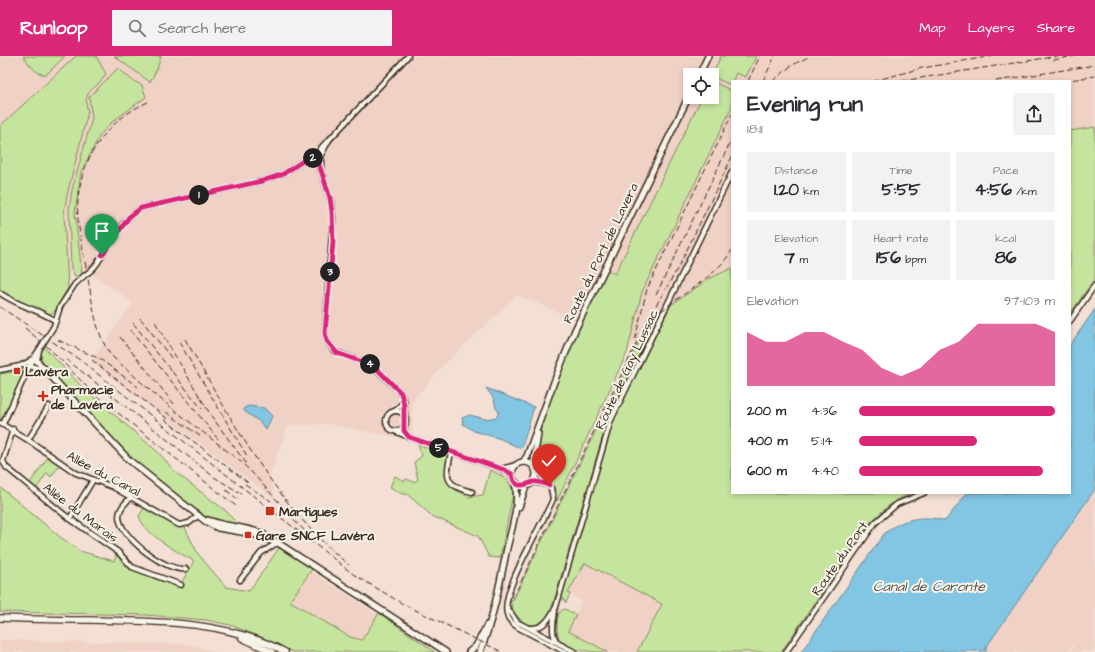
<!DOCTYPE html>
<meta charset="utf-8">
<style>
:root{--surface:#fff;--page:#f2f2f3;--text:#2b2b33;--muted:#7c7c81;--accent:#db2777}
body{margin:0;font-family:"Architects Daughter",sans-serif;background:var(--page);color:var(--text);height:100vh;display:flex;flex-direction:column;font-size:15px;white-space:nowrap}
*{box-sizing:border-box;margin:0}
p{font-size:13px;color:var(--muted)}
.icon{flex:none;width:22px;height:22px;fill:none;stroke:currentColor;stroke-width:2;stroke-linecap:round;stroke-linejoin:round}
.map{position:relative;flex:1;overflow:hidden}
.side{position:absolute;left:731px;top:24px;width:340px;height:414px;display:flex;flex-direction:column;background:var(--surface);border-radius:0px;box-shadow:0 2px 6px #0003}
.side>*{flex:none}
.fabs{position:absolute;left:683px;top:12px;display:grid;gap:8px}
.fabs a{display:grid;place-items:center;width:36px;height:36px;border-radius:0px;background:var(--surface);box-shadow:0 2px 6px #0003;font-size:20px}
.pin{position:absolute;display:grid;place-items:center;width:34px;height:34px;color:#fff;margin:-41px -17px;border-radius:50% 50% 50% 0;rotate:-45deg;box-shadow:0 0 4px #0007}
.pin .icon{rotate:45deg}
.km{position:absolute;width:20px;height:20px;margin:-10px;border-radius:50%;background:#222;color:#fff;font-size:11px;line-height:20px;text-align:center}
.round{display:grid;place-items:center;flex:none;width:42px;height:42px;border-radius:0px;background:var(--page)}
.headline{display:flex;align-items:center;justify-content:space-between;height:68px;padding:0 16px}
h1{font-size:22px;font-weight:800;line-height:30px}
.stats{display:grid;grid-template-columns:repeat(3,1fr);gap:6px;height:68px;padding:4px 16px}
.stats div{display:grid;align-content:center;border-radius:0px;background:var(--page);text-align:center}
.stats b{font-size:17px;font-weight:800}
.stats small{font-size:11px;font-weight:400}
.stats p{font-size:11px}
.chart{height:112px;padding:8px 16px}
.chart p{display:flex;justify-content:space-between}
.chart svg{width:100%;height:72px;margin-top:4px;fill:var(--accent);opacity:.7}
ul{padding:0 16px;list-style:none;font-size:13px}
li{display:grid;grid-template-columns:64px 48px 1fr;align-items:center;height:30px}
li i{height:10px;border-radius:5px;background:var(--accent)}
header{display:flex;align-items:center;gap:24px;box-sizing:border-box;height:56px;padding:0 20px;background:var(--accent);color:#fff}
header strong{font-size:19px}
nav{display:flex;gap:22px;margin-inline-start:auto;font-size:14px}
.search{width:280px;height:36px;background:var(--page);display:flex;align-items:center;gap:10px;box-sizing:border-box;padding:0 14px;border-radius:0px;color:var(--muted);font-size:15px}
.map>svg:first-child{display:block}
</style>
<header>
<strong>Runloop</strong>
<div class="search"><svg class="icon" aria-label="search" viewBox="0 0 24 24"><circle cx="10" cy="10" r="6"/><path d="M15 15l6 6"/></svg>Search here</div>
<nav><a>Map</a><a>Layers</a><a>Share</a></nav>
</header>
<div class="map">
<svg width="1095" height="596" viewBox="0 0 1095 596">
<rect width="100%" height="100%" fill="#f3dfd3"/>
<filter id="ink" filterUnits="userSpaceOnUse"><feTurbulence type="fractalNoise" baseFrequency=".025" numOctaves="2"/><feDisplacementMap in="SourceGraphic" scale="8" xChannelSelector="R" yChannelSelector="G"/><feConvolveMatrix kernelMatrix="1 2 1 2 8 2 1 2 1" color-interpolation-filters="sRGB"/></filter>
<g filter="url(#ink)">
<g fill="#f0d1c5" fill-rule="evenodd">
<path d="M0,0H1095V113L1070,117V25H732V231L651,295L517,239L445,307L412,346V380L383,379L329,368L288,369L270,418L275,443L91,306L133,247L91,217L67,219V234L52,258L33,250L21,248L0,236ZM690,19H712V41H690Z"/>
<path d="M1095,433V592L1092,596H1070L1074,591L1072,589L1067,596H1060V594L1058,596H985V593Z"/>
<path d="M584,507L662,548L637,596H608L568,575L582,545L568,537Z"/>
<path d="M310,515L378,559L362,584L350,581L289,545Z"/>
<path d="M0,584L188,588L215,596H0Z"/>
</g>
<g fill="#c5e59e" stroke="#80885e">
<path d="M23,0H65L47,18C37,21 29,7 23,0Z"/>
<path d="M76,0H96L106,18C96,35 81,33 88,56L67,139L64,157L68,232L55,255L50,258L37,251L21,248L0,236V70Z"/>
<path d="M114,0H161L157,13L150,26Z"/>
<path d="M721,0H756L746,21L736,17L731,29L715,22L713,17Z"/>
<path d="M118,12L133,25L142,29L146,41L112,66L100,79L81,116L75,157L82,219L75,220L71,212L69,154L72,134L92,62L89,41Z"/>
<path d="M712,25L732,35V51L642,236L627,297L557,445C559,424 534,421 535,404C536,385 543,366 549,348C564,302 586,258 607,214L615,218L702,41H712Z"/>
<path d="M1095,71V222L1070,258V75Z"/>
<path d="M732,212V437H912C894,443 883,454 870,467L781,596H637L662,548L585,507L568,537L570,538L566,547L561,540L613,365L671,249L709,223Z"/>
<path d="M645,274L650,276L606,369L552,551C547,562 541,572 527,569L514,558L510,543L513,544Z"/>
<path d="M43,290L83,332L159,397L175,416L226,455L238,469L208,462L199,457L133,404L50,316C44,308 37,299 43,290Z"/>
<path d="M22,314L23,321L3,361L0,363V318Z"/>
<path d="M418,388L448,401L446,416L449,428L468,441L483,439L490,414C502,420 511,424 513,438L500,502L489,501L478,480L432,460L407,438H402L390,431L395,420L404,425L406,423L414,426L418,424L414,406L422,400Z"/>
<path d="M48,401L60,409L51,421L47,417L36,433L30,427Z"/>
<path d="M0,431L60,481L80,495L114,505L117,497C136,519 153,522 179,531L194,505C179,497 144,478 139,460L144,452L168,465L184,470L198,498L226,531L249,535L279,492L312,513L290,545L350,581L362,584L379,557L435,596H293L256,579L230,569L206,564L146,559L0,556Z"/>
<path d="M565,553L576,559L568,575L608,596C590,596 555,596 557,570C557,564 557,558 562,554Z"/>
</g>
<g fill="#82c6e3" stroke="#668894">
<path d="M1095,253V433L985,593L987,595L801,596L884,478C900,463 924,458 945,465L967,437H1070V289Z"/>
<path d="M486,332L534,351L522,391L520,392L501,383L474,375L463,368L462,362L470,359L485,363L497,361L499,356L496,352L494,343Z"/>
<path d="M249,350L264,352L272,360L266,374L260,366L244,355V352Z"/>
</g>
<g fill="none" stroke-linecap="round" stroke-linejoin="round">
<defs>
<g id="minor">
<path d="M329,84L408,0"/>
<path d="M321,99C314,98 311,98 306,103C311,102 316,103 321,99L329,84C317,93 315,102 321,115V99"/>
<path d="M321,115L331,146L333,162L325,277L327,285L334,295L373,310L401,337L404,345"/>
<path d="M89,216C97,210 98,206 103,198C112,182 125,161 141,152L262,125L283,118L306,103"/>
<path d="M0,237C18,250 37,253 56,265"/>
<path d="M1070,265L1095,229"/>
<path d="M54,270L60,251L75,228L85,219"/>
<path d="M33,303L39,294L37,305"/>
<path d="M0,314L20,310L30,305"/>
<path d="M395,355L404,345L405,361"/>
<circle cx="396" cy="365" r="10"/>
<path d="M0,367L28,384L76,417L113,431L179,469L189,467L199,459"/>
<path d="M3,368L30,309"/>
<path d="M13,373L3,405L6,411L66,460L118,496L132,511L181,529"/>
<path d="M394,375L409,381L405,377L404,370"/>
<path d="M409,381L501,413"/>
<path d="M28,384L49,350"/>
<path d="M451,397C445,423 445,429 472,436"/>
<path d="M535,414L551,432L553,443C543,468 500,535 507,558C508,564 514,569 519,572L565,596"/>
<path d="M512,418L501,413L516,409"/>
<path d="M533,426L549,429"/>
<path d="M130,442C125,448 120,451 119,460C119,481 166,516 186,513"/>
<path d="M70,462L93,424"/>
<path d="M240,524L261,497L277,487"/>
<path d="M507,551L517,566L575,596"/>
<path d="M555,554C554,565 550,577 557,586"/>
<path d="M529,572C544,573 549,563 556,551L611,364L732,116"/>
<path d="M786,596L875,467L897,448L924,437"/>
</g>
<g id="tertiary">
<path d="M699,19L708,0"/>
<path d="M48,317L31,310V304H36L129,404L205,465L218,472L253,478L277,487"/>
<path d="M523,406L527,400L554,326L575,274L690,38"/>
<circle cx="524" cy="418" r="12"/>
<path d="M533,410L538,378"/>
<path d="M519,451L526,430"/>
<path d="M208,464C226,471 245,470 263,478"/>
<path d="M275,485L446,596"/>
<path d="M469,596L476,590L487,569"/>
<path d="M480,596C493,563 500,527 507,492C512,471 520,448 515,426"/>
</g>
<g id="secondary">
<path d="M0,562C29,563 59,564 88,564C154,565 226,564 285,596"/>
<path d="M242,582L272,596"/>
</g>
</defs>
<use href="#minor" stroke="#3b2a1e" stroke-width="7"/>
<use href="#tertiary" stroke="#3b2a1e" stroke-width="8"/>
<use href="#secondary" stroke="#3b2a1e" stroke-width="8"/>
<use href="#minor" stroke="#f7f3e8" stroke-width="4"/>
<use href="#tertiary" stroke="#f7f3e8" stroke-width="5"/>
<use href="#secondary" stroke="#f7f3e8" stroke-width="5.5"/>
<g stroke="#3b2a1e" stroke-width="1" stroke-dasharray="6 3" stroke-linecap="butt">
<path d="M1053,4L1075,0"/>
<path d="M748,25L760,0"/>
<path d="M763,25L775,0"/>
<path d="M773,25L791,10L810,0"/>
<path d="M874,25L922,12L993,0"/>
<path d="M902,25L1058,0"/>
<path d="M996,25L1095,9"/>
<path d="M1064,25L1095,20"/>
<path d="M148,46C102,66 74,112 78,163C80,183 85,203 88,223C93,248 95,276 110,298C116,305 124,310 130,316C165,349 204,376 241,406C260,423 274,444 294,460"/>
<path d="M656,239L732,83"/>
<path d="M0,251L80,304L353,518L403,548L502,596"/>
<path d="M140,262L173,304"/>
<path d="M647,265L679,210L732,101"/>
<path d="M155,266L212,361L246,407"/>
<path d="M133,267L202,353"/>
<path d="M25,272L52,295L94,338L236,450"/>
<path d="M130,274L218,383"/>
<path d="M120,281L174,348"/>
<path d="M185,283C233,365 274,448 349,509"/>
<path d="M635,283L647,233L732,58"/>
<path d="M58,284L100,303L138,331"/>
<path d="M179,286L247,400"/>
<path d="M66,303L214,421L242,438"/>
<path d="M92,304L169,364"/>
<path d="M166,356L200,380"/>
<path d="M164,363L250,428"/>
<path d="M245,428L271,445"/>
<path d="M226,434L240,445"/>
<path d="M287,458L307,477"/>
<path d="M513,542L641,278C665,241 710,231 732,194"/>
</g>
<defs>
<g id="minor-bridge">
<path d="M85,219L89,216"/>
<path d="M39,294L54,270"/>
</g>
</defs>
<use href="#minor-bridge" stroke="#3b2a1e" stroke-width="7" stroke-linecap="butt"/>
<use href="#minor-bridge" stroke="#f7f3e8" stroke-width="4"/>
</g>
</g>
<g fill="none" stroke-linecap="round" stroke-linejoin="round" filter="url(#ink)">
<defs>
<path id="route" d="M102,199L129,161L141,152L262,125L283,118L306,103L317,102L330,142L332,156L333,186L325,277L327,285L337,297L374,310L401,337L404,349V375L409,381L502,413L512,418C514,434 524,429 533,426C539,425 544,428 549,429"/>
</defs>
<use href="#route" stroke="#fff" stroke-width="8"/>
<use href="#route" stroke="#db2777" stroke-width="5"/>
</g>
<g fill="#c8321e" stroke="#f7f3e8" stroke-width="1.5">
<rect x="13" y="311" width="8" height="8" rx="2"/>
<path d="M41 334h4v4h4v4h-4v4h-4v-4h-4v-4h4z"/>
<rect x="265" y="450" width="10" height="10" rx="2"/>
<rect x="244" y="475" width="8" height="8" rx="2"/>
</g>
<g text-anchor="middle" stroke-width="4" stroke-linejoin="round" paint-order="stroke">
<g font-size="13" fill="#3b2a1e" stroke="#f7f3e8">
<text transform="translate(600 197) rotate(-64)" y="5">Route du Port de Lavera</text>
<text transform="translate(626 313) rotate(-65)" y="5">Route de Gay Lussac</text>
<text transform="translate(104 417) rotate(28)" y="5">Allée du Canal</text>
<text transform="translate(81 456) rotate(37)" y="5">Allée du Marais</text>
<text transform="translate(839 502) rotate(-55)" y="5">Route du Port</text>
</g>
<g font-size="13" font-weight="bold" fill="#3b2a1e" stroke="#f7f3e8" text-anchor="start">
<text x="25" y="320">Lavéra</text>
<text x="51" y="338">Pharmacie<tspan x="51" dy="15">de Lavéra</tspan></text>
<text x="279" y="460">Martigues</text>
<text x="256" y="484">Gare SNCF Lavéra</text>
</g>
<g font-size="14" font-style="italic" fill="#4d514f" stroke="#f7f3e8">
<text x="929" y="535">Canal de Caronte</text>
</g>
</g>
</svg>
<div class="fabs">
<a><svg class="icon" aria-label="locate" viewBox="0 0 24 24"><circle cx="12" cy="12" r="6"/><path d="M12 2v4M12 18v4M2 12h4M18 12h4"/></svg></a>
</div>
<div class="pin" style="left:102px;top:199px;background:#1e9e55"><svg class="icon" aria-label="arrive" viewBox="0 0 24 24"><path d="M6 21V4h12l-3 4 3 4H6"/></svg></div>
<div class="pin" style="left:549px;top:429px;background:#d93025"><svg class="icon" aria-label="check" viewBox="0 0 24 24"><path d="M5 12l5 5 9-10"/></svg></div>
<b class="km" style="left:199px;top:139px">1</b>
<b class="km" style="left:313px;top:102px">2</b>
<b class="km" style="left:330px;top:216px">3</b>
<b class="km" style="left:370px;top:308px">4</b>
<b class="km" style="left:439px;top:392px">5</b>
<section class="side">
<div class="headline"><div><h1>Evening run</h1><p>18:11</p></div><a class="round"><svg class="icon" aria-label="share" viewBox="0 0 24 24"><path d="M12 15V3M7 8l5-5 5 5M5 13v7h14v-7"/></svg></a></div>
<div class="stats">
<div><p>Distance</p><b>1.20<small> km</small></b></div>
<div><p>Time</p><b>5:55</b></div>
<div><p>Pace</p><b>4:56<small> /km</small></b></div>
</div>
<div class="stats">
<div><p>Elevation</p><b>7<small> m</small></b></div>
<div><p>Heart rate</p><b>156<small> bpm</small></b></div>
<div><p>kcal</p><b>86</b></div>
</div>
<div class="chart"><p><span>Elevation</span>97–103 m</p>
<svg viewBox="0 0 160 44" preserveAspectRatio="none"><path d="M0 44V11L10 17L20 17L30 11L40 11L50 17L60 22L70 33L80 38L90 33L100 22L110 17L120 6L130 6L140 6L150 6L160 11V44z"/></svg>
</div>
<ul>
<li><b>200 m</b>4:36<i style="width:100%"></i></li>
<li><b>400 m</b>5:14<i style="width:60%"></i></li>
<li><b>600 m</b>4:40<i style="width:94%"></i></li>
</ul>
</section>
</div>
